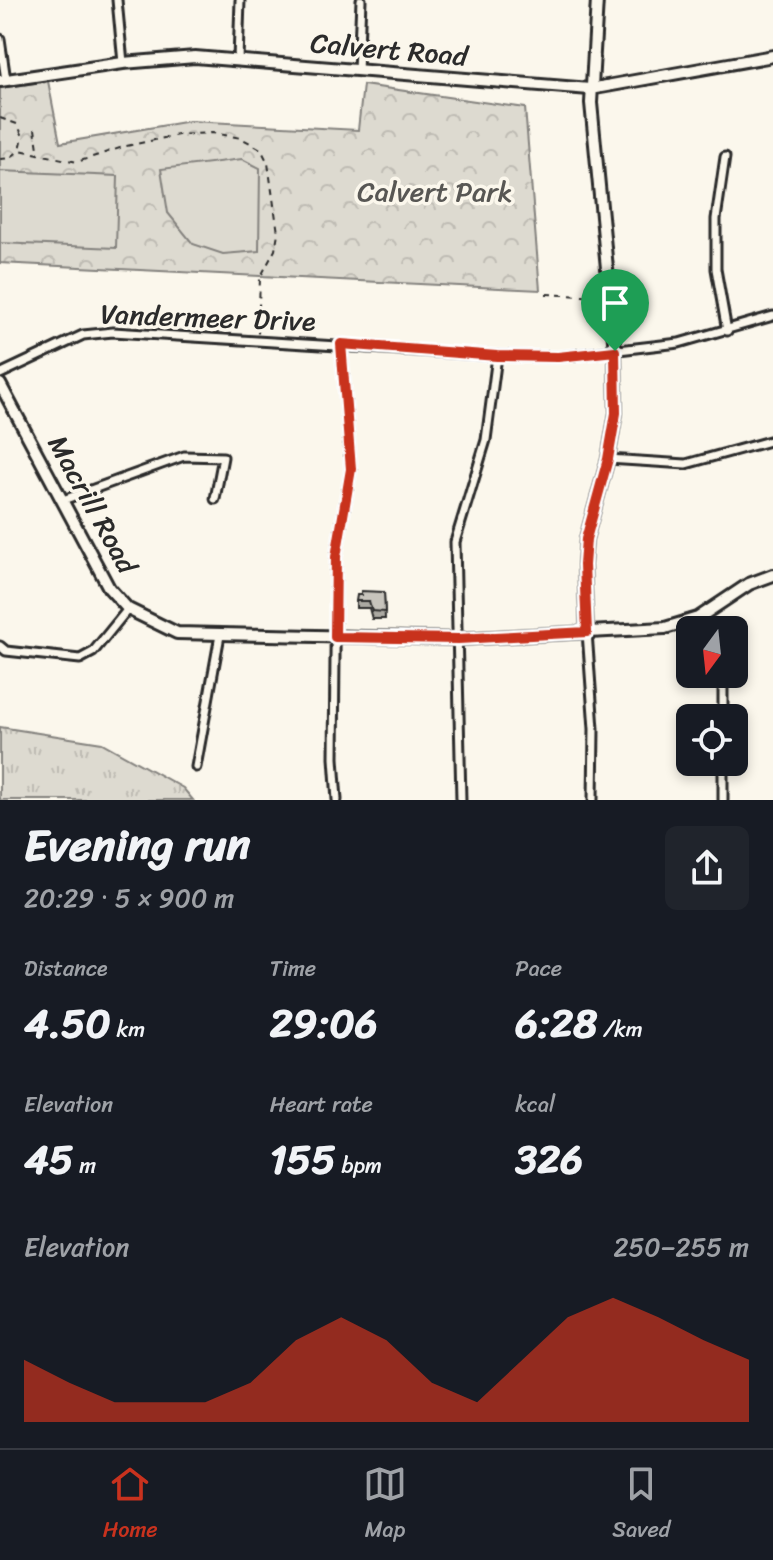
<!DOCTYPE html>
<meta charset="utf-8">
<style>
:root{--surface:#171b24;--page:#20242c;--text:#f1f3f6;--muted:#9ea1a6;--line:#363941;--accent:#c8321e}
body{margin:0;font-family:Sriracha,sans-serif;background:var(--page);color:var(--text);height:100vh;display:flex;flex-direction:column;font-size:30px;white-space:nowrap}
*{box-sizing:border-box;margin:0}
p{font-size:26px;color:var(--muted)}
.icon{flex:none;width:44px;height:44px;fill:none;stroke:currentColor;stroke-width:2;stroke-linecap:round;stroke-linejoin:round}
.map{position:relative;height:800px;overflow:hidden}
.details{display:flex;flex-direction:column;background:var(--surface);flex:1}
.details>*{flex:none}
.needle{width:52px;rotate:195deg}
.controls{position:absolute;left:676px;top:616px;display:grid;gap:16px}
.controls a{display:grid;place-items:center;width:72px;height:72px;border-radius:12px;background:var(--surface);box-shadow:0 4px 12px #0003;font-size:40px}
.pin{position:absolute;display:grid;place-items:center;width:68px;height:68px;color:#fff;margin:-82px -34px;border-radius:50% 50% 50% 0;rotate:-45deg;box-shadow:0 0 8px #0007}
.pin .icon{rotate:45deg}
.round{display:grid;place-items:center;flex:none;width:84px;height:84px;border-radius:12px;background:var(--page)}
.summary{display:flex;align-items:center;justify-content:space-between;height:136px;padding:0 24px}
h1{font-size:44px;font-weight:800;line-height:60px}
.figures{display:grid;grid-template-columns:repeat(3,1fr);gap:12px;height:136px;padding:8px 24px}
.figures div{display:grid;align-content:center}
.figures b{font-size:40px;font-weight:800}
.figures small{font-size:22px;font-weight:400}
.figures p{font-size:22px}
.chart{height:224px;padding:16px 24px}
.chart p{display:flex;justify-content:space-between}
.chart svg{width:100%;height:144px;margin-top:8px;fill:var(--accent);opacity:.7}
.dock{display:flex;justify-content:space-around;align-items:center;height:112px;border-top:2px solid var(--line);background:var(--surface);font-size:22px;color:var(--muted)}
.dock a{display:grid;justify-items:center;gap:4px}
.dock .selected{color:var(--accent)}
.map>svg:first-child{display:block}
</style>
<div class="map">
<svg width="773" height="800" viewBox="0 0 773 800">
<defs>
<pattern id="grass-tufts" width="24" height="20" patternUnits="userSpaceOnUse" patternTransform="scale(2)"><rect width="24" height="20" fill="#dddad0"/><path d="M3 7l-1-3M5 7V3M7 7l1-3M15 17l-1-3M17 17v-4M19 17l1-3" fill="none" stroke="#bebbb3"/></pattern>
<pattern id="park-crowns" width="20" height="18" patternUnits="userSpaceOnUse" patternTransform="scale(2)"><rect width="20" height="18" fill="#dddad0"/><path d="M2 6a3 3 0 1 1 6 0M12 15a3 3 0 1 1 6 0" fill="none" stroke="#bebbb3"/></pattern>
</defs>
<rect width="100%" height="100%" fill="#fbf7ec"/>
<filter id="ink" filterUnits="userSpaceOnUse"><feTurbulence type="fractalNoise" baseFrequency=".0125" numOctaves="2"/><feDisplacementMap in="SourceGraphic" scale="16" xChannelSelector="R" yChannelSelector="G"/><feConvolveMatrix kernelMatrix="1 2 1 2 8 2 1 2 1" color-interpolation-filters="sRGB"/></filter>
<g filter="url(#ink)">
<path fill="url(#grass-tufts)" stroke="#84827e" stroke-width="2" d="M0,727L102,743L183,788L193,800H0Z"/>
<path fill="url(#park-crowns)" stroke="#84827e" stroke-width="2" d="M48,81L60,143L190,121L358,130L363,85L525,108L540,290L0,263V88Z"/>
<g fill="#dddad0" stroke="#84827e" stroke-width="2">
<path d="M242,159L260,168L259,251L223,254L193,244L168,213L161,169Z"/>
<path d="M0,171L118,176L116,248L0,243Z"/>
</g>
<g fill="none" stroke-linecap="round" stroke-linejoin="round">
<defs>
<g id="street">
<path d="M117,0L123,63"/>
<path d="M0,39L6,80"/>
<path d="M238,60L240,0"/>
<path d="M358,71L361,0"/>
<path d="M725,157L716,219V269L727,331"/>
<path d="M0,374L83,335L113,332L497,356L558,357L679,343L773,316"/>
<path d="M608,459L686,464L773,440"/>
<path d="M63,500L184,456L223,457L215,499"/>
<path d="M698,618L705,630"/>
<path d="M587,632L594,729L593,800"/>
<path d="M0,646L6,651L80,659L93,652L128,609"/>
<path d="M723,674V718"/>
<path d="M723,762V800"/>
<path d="M196,767L220,635"/>
<path d="M337,800L334,758L336,557L351,469L341,344"/>
<path d="M461,800L455,542L486,440L497,356"/>
</g>
<g id="secondary">
<path d="M0,81L123,63L195,57L590,89L773,56"/>
<path d="M0,384L109,588L128,609L177,633L458,639L665,628L698,618L749,584L773,575"/>
<path d="M587,632L584,565L586,539L608,459L616,413L615,351L591,103L597,0"/>
</g>
</defs>
<use href="#street" stroke="#2b2b2b" stroke-width="13"/>
<use href="#secondary" stroke="#2b2b2b" stroke-width="16"/>
<g stroke="#2b2b2b" stroke-width="2" stroke-dasharray="6 6" stroke-linecap="butt">
<path d="M0,118L17,124L23,136L20,150L77,162L126,146L178,135L212,133L241,138L261,149L268,163L278,233L275,250L260,278L258,335"/>
<path d="M35,129L39,155"/>
<path d="M0,159L10,158L20,150"/>
<path d="M546,294L600,297"/>
</g>
<use href="#street" stroke="#fbf7ec" stroke-width="7"/>
<use href="#secondary" stroke="#fbf7ec" stroke-width="10"/>
</g>
<path fill="#aba9a2" stroke="#2b2b2b" stroke-width="2" d="M384,592L385,619H372L369,608H356V601Z"/>
<path fill="#c7c4bc" stroke="#2b2b2b" stroke-width="2" d="M361,591L384,592L385,612L372,611L369,601H356L357,595H361Z"/>
</g>
<g fill="none" stroke-linecap="round" stroke-linejoin="round" filter="url(#ink)">
<defs>
<path id="route" d="M341,344L497,356L558,357L615,351L616,413L608,459L586,539L584,565L587,632L458,639L335,637L336,557L351,469Z"/>
</defs>
<use href="#route" stroke="#fff" stroke-width="16"/>
<use href="#route" stroke="#c8321e" stroke-width="10"/>
</g>
<g text-anchor="middle" stroke-width="7" stroke-linejoin="round" paint-order="stroke">
<g font-size="28" fill="#2b2b2b" stroke="#fbf7ec">
<text transform="translate(389 49) rotate(5)" y="10">Calvert Road</text>
<text transform="translate(208 317) rotate(2)" y="10">Vandermeer Drive</text>
<text transform="translate(93 504) rotate(61)" y="10">Macrill Road</text>
</g>
<g font-size="28" fill="#585754" stroke="#fbf7ec">
<text x="435" y="201">Calvert Park</text>
</g>
</g>
</svg>
<div class="controls">
<a><svg class="needle" viewBox="-14 -14 28 28"><path d="M0-13l5 13h-10z" fill="#e53935"/><path d="M0 13l5-13h-10z" fill="#9ea1a6"/></svg></a>
<a><svg class="icon" aria-label="locate" viewBox="0 0 24 24"><circle cx="12" cy="12" r="6"/><path d="M12 2v4M12 18v4M2 12h4M18 12h4"/></svg></a>
</div>
<div class="pin" style="left:615px;top:351px;background:#1e9e55"><svg class="icon" aria-label="arrive" viewBox="0 0 24 24"><path d="M6 21V4h12l-3 4 3 4H6"/></svg></div>
</div>
<section class="details">
<div class="summary"><div><h1>Evening run</h1><p>20:29 · 5 × 900 m</p></div><a class="round"><svg class="icon" aria-label="share" viewBox="0 0 24 24"><path d="M12 15V3M7 8l5-5 5 5M5 13v7h14v-7"/></svg></a></div>
<div class="figures">
<div><p>Distance</p><b>4.50<small> km</small></b></div>
<div><p>Time</p><b>29:06</b></div>
<div><p>Pace</p><b>6:28<small> /km</small></b></div>
</div>
<div class="figures">
<div><p>Elevation</p><b>45<small> m</small></b></div>
<div><p>Heart rate</p><b>155<small> bpm</small></b></div>
<div><p>kcal</p><b>326</b></div>
</div>
<div class="chart"><p><span>Elevation</span>250–255 m</p>
<svg viewBox="0 0 160 44" preserveAspectRatio="none"><path d="M0 44V25L10 32L20 38L30 38L40 38L50 32L60 19L70 12L80 19L90 32L100 38L110 25L120 12L130 6L140 12L150 19L160 25V44z"/></svg>
</div>
</section>
<nav class="dock">
<a class="selected"><svg class="icon" aria-label="home" viewBox="0 0 24 24"><path d="M3 11l9-7 9 7M6 9v11h12V9"/></svg>Home</a>
<a><svg class="icon" aria-label="map" viewBox="0 0 24 24"><path d="M3 6l6-2 6 2 6-2v14l-6 2-6-2-6 2zM9 4v14M15 6v14"/></svg>Map</a>
<a><svg class="icon" aria-label="saved" viewBox="0 0 24 24"><path d="M7 4h10v16l-5-4-5 4z"/></svg>Saved</a>
</nav>
